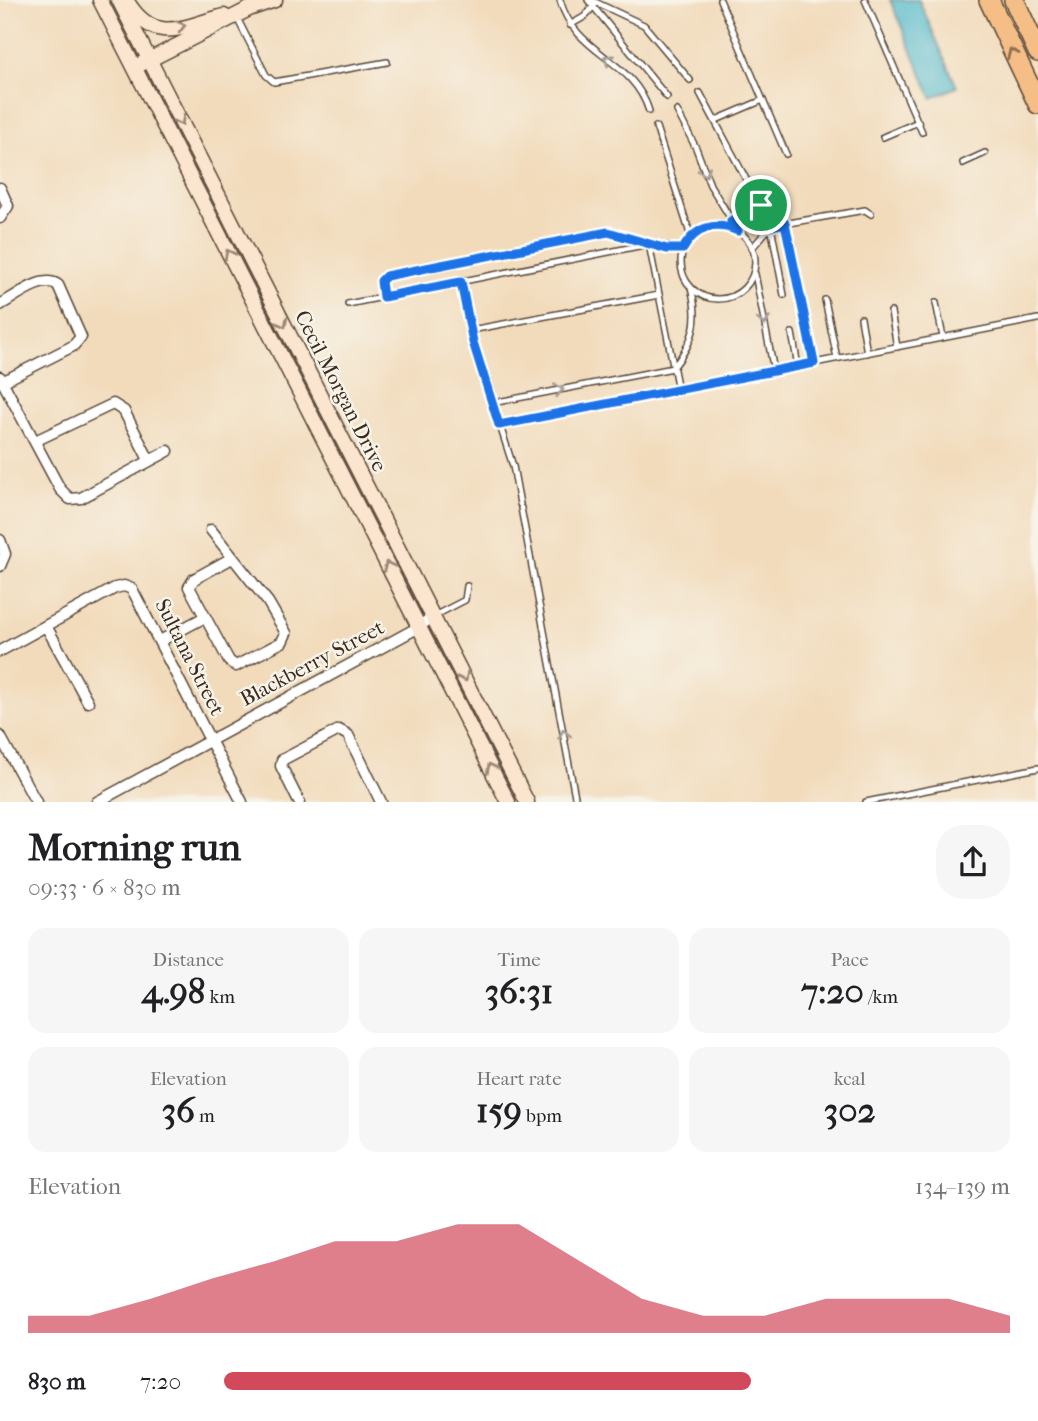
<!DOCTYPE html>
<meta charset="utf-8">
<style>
:root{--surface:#fff;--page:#f6f6f6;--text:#202124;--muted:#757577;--accent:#d1495b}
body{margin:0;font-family:"IM FELL French Canon",serif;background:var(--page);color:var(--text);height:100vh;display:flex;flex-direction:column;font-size:26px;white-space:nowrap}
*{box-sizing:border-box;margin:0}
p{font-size:23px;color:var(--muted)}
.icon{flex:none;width:38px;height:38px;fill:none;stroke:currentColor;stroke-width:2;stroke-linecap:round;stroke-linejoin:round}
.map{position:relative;height:802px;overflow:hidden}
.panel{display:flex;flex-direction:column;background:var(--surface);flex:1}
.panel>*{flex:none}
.pin{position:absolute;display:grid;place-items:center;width:60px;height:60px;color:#fff;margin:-30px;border:4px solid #fff;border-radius:50%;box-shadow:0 2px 7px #0007}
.round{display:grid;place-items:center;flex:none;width:74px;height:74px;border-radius:28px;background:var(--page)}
.overview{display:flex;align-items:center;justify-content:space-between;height:119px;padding:0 28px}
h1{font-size:38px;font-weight:700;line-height:52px}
.stats{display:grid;grid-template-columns:repeat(3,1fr);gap:10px;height:119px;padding:7px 28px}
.stats div{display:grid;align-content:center;border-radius:18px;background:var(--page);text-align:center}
.stats b{font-size:35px;font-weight:700}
.stats small{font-size:19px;font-weight:400}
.stats p{font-size:19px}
.chart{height:196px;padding:14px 28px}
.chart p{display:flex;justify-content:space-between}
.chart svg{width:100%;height:126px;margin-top:7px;fill:var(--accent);opacity:.7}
ul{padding:0 28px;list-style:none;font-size:23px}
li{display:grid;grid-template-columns:112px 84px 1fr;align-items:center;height:52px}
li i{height:18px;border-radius:9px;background:var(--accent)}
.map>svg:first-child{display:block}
</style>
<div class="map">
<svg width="1038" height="802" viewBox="0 0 1038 802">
<rect width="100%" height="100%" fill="#f7f3e8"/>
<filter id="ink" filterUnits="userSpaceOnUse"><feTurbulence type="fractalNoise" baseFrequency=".0143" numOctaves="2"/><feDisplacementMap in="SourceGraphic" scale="14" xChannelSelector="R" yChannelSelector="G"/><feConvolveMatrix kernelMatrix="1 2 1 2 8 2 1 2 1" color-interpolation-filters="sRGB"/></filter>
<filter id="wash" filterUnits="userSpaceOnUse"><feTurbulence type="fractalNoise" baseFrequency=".00686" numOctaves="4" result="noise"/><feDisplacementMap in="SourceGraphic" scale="28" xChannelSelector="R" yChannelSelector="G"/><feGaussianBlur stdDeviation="1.57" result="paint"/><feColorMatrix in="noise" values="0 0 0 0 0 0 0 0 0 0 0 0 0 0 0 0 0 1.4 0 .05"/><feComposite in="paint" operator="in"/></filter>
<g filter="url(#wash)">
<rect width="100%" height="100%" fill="#f2dbbb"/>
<path fill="#4db7cb" stroke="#447074" stroke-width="2" d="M890,0H919L957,87L932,98Z"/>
</g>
<g filter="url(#ink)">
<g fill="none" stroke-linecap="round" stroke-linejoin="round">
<defs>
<g id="lane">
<path d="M560,0C575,55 633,58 649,111"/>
<path d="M588,0L667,97"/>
<path d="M591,0L644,25L690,80"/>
<path d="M720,0L786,154"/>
<path d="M865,0L922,132"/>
<path d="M236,16L266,75L274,82L387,62"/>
<path d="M570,25L584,17L594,6"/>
<path d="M700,93L771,226L784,295"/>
<path d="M677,111L696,148L710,185L737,229"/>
<path d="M716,120L763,100"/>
<path d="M656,127L691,237"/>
<path d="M883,137L918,122"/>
<path d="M963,163L985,153"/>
<path d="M731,221L760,205"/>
<path d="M785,224L814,363"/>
<circle cx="718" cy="262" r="37"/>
<path d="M608,231L649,244L383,297L381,281L386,276Z"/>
<path d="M752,248L771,226L865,210L871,214"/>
<path d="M755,274L774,371"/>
<path d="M461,282L473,342L513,466L520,504"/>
<path d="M825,300L837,358"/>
<path d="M936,303L943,337"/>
<path d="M348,304L383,297"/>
<path d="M891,312L897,347"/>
<path d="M861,318L867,353"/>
<path d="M471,330L659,295"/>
<path d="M792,333L798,366"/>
<path d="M678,390L649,244L683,249"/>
<path d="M492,403L673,368C694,341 700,321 691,288"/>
<path d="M499,425L1038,319"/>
<path d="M521,508L576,802"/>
<path d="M434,616L465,600L467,586"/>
<path d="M866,802L1038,768"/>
</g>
<g id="street">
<path d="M0,188L8,206L0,218"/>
<path d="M0,305C15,297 42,274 58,285L81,337L73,346L2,382"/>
<path d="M0,377L60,489L70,499L81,498L168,451"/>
<path d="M35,441L113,404L124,411L149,460"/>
<path d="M211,530L268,602L286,633L282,642L236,666L229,661L189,587L194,579L232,558"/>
<path d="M0,540L5,554L0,566"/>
<path d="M46,626L88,702"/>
<path d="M160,641L205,617"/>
<path d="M0,651L115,588L124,586L132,589L242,802"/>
<path d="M0,736L36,802"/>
<path d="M97,802L419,627L433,616"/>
<path d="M299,802L281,766L282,760L339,730L348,735L381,802"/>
</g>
<g id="secondary">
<path d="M100,0L508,802"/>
<path d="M119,0L527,802"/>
<path d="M128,3C155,46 184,26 224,16"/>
<path d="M141,64L249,9L275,0"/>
</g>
<g id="highway">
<path d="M989,0L1038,104"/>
<path d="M1014,0L1038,52"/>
</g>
</defs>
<use href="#lane" stroke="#564536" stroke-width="8"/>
<use href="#street" stroke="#564536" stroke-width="13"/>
<use href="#secondary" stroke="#564536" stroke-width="17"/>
<use href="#highway" stroke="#564536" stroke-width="22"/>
<use href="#lane" stroke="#fff" stroke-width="5"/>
<use href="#street" stroke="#fff" stroke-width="10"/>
<use href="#secondary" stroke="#fbe5cf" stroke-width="14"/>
<use href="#highway" stroke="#f6be87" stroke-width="19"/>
</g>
<defs><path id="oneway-chevron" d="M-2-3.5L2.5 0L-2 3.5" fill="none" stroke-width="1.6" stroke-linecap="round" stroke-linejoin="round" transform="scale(1.75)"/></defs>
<g stroke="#9b8876">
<use href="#oneway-chevron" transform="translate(181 26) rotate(-14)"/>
<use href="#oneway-chevron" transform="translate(180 121) rotate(63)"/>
<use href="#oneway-chevron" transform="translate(229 254) rotate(-117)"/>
<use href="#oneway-chevron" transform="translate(283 323) rotate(63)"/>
<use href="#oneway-chevron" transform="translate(388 566) rotate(-117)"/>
<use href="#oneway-chevron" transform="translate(464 677) rotate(63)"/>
<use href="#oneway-chevron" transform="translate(491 768) rotate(-117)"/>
</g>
<use stroke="#8f6d4d" href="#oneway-chevron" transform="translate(1012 53) rotate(-115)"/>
<g stroke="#a79f9a">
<use href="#oneway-chevron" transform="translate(608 59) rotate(-147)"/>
<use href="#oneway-chevron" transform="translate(705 172) rotate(71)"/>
<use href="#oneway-chevron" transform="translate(764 321) rotate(79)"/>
<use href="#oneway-chevron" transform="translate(559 390) rotate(-11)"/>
<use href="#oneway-chevron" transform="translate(564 734) rotate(-101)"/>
</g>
</g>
<g fill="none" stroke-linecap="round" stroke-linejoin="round" filter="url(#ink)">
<defs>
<path id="route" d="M761,205L771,226L785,223L814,363L499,425L473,342L461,282L383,297L381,281L386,276L608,232L667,249H683C695,227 715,221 738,231L731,221Z"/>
</defs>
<use href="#route" stroke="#fff" stroke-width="14"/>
<use href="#route" stroke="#1a73e8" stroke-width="9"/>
</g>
<g text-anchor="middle" stroke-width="5" stroke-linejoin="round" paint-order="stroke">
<g font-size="21" fill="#3b2a1e" stroke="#f7f3e8">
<text transform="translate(341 391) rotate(63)" y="7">Cecil Morgan Drive</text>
<text transform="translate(190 657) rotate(63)" y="7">Sultana Street</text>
<text transform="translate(312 663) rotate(-28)" y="7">Blackberry Street</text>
</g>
</g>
</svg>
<div class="pin" style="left:761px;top:205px;background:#1e9e55"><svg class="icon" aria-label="arrive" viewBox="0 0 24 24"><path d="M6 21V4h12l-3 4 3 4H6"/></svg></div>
</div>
<section class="panel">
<div class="overview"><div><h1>Morning run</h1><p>09:33 · 6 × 830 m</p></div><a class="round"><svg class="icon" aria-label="share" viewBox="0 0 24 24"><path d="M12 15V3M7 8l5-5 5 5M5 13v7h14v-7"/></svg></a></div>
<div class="stats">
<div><p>Distance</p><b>4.98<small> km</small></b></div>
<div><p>Time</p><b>36:31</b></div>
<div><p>Pace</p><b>7:20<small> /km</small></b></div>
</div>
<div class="stats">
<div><p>Elevation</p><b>36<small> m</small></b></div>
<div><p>Heart rate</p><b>159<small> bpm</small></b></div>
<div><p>kcal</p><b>302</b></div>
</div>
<div class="chart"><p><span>Elevation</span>134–139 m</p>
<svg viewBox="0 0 160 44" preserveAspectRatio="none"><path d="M0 44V38L10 38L20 32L30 25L40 19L50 12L60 12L70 6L80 6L90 19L100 32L110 38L120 38L130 32L140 32L150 32L160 38V44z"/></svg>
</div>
<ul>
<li><b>830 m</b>7:20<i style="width:67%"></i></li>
</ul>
</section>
